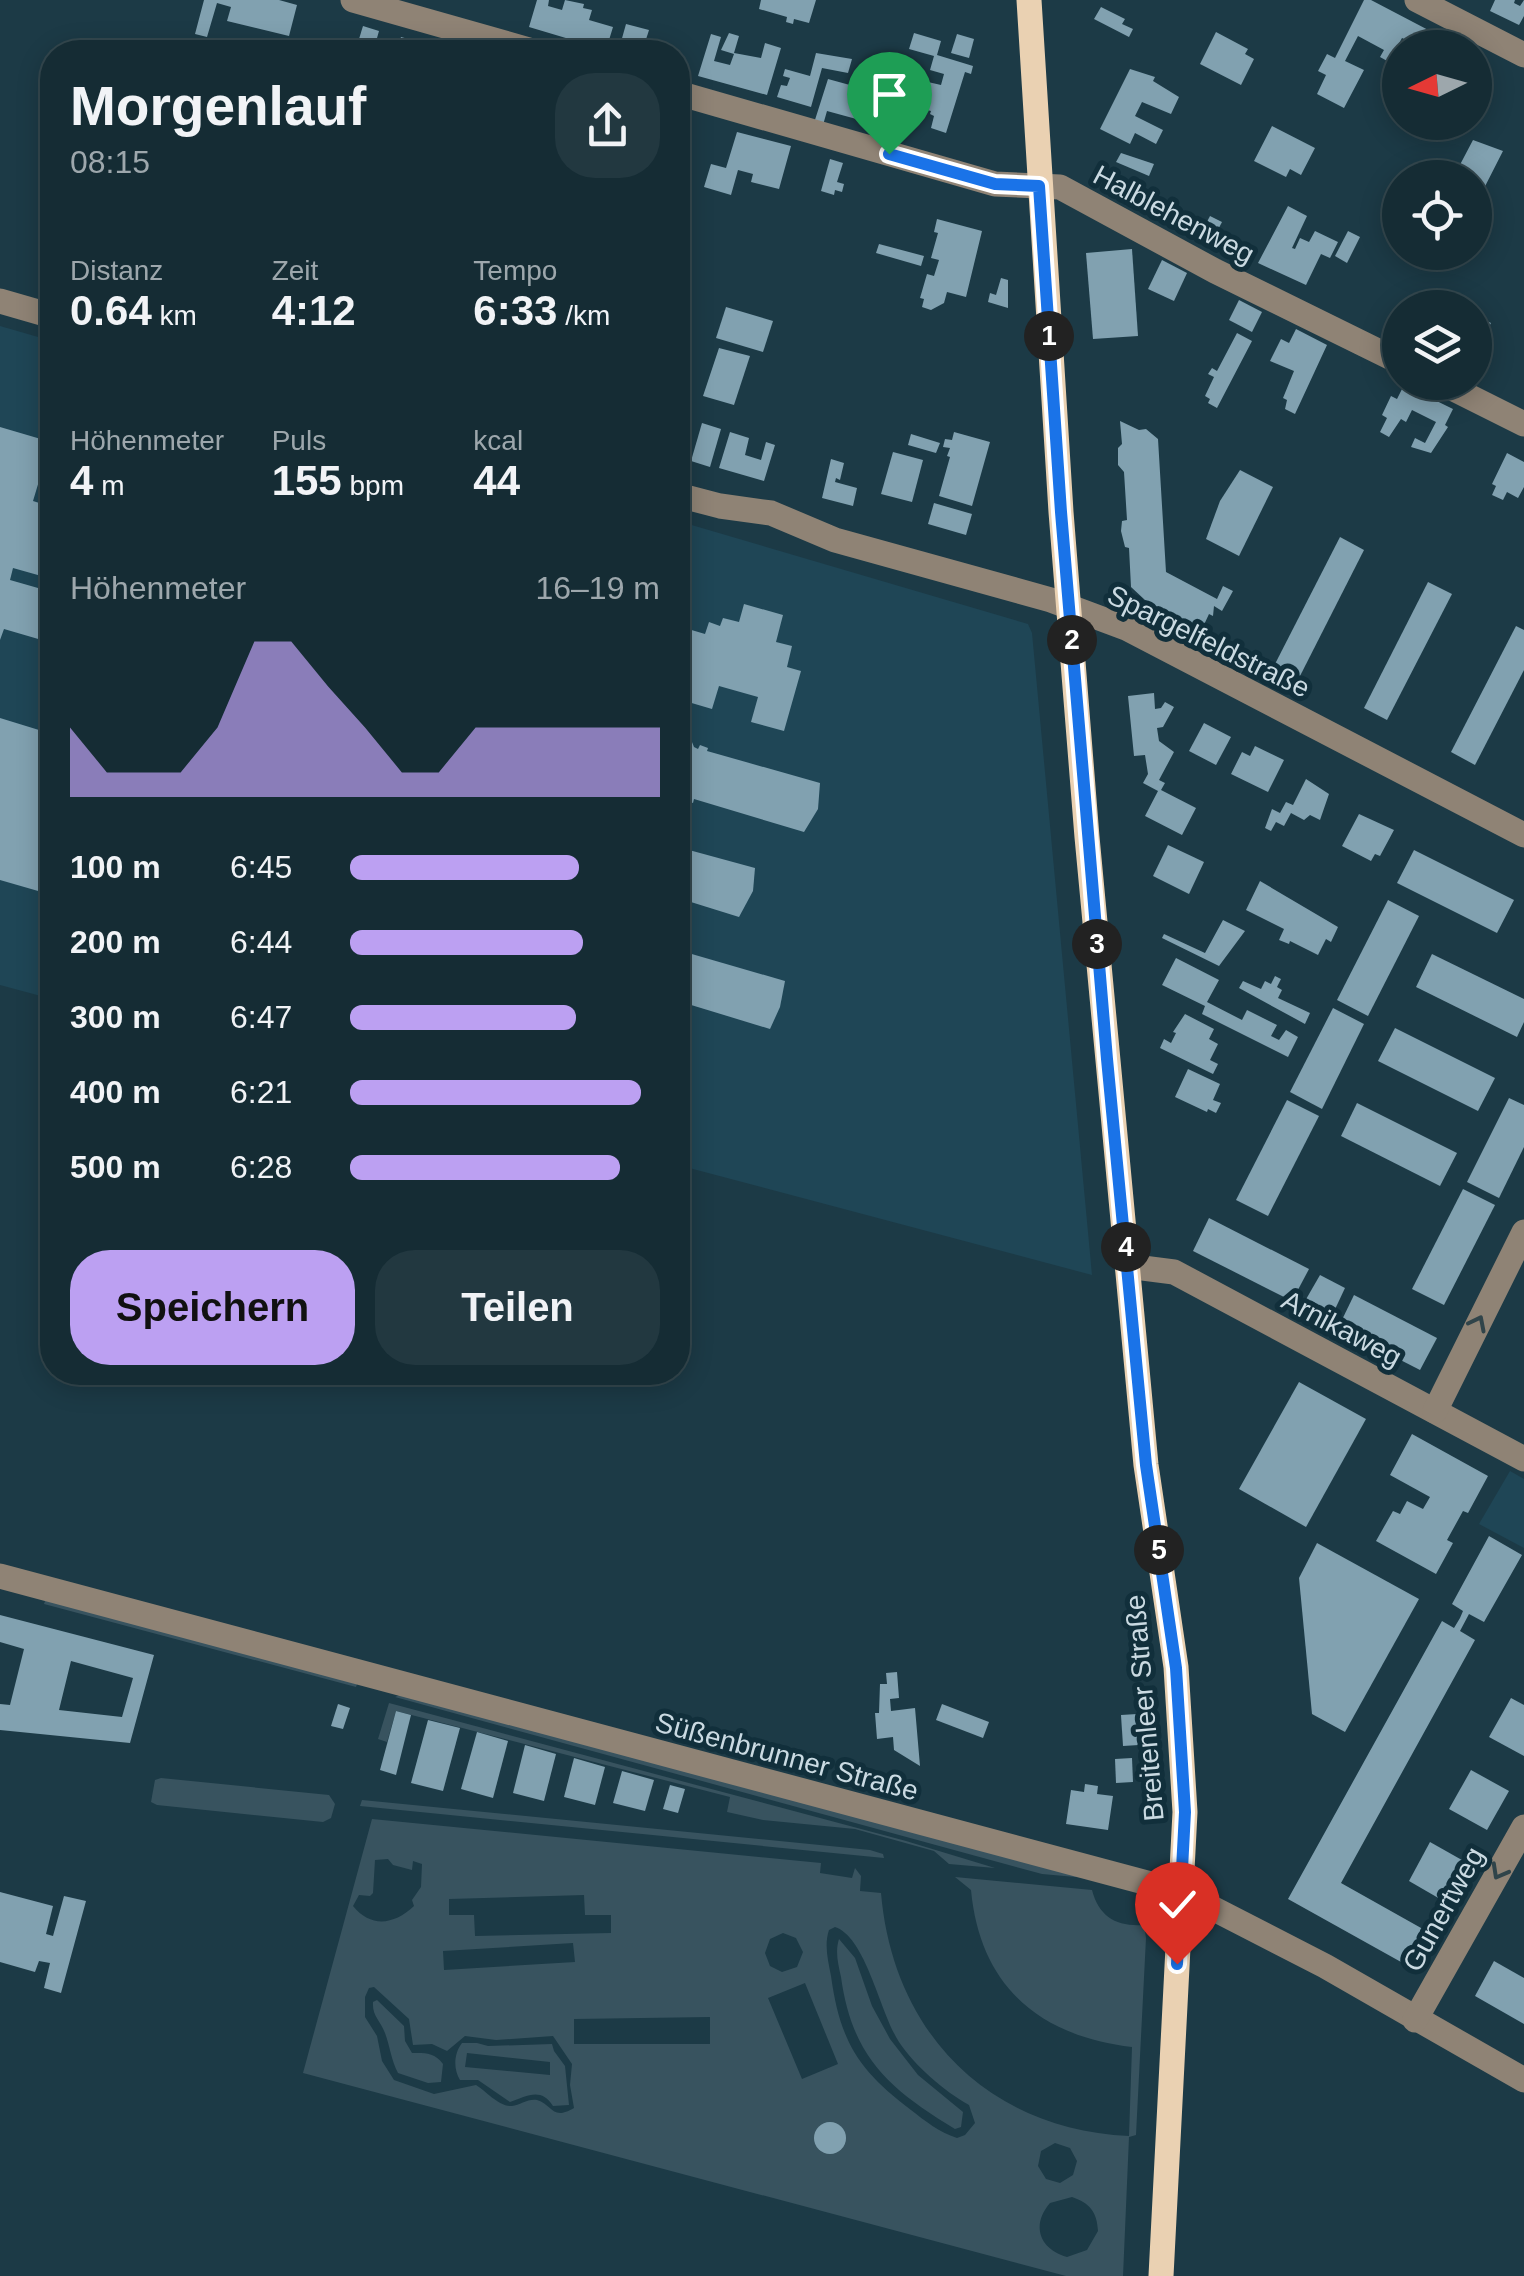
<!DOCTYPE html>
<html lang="de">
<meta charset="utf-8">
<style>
:root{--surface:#152c34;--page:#223840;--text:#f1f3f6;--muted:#9da7ac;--line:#34484f;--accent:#bca0f2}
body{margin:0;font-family:Helvetica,sans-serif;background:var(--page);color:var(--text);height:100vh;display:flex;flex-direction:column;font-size:38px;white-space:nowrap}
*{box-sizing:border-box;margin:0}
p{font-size:32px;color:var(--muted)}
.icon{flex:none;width:55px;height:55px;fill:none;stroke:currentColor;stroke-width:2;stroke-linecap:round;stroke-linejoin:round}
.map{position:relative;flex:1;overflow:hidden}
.sheet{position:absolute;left:40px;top:40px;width:650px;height:1345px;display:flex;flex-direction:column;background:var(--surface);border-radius:40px;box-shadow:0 5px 25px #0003,0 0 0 2px var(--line)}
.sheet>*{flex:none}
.needle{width:65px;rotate:265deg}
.controls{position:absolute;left:1382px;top:30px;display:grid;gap:20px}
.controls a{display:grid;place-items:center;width:110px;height:110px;border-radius:50%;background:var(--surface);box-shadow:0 5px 25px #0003,0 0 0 2px var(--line);font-size:50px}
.pin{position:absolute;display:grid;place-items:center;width:85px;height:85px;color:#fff;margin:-102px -42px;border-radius:50% 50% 50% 0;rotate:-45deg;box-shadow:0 0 10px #0007}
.pin .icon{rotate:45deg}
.km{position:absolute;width:50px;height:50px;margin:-25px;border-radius:50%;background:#222;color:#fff;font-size:28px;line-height:50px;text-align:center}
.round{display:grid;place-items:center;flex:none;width:105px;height:105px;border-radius:40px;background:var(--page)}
.summary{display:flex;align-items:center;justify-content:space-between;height:170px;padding:0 30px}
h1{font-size:55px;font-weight:800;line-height:75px}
.metrics{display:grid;grid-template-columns:repeat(3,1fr);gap:15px;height:170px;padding:10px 30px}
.metrics div{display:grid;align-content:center}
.metrics b{font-size:42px;font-weight:800}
.metrics small{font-size:28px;font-weight:400}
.metrics p{font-size:28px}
.chart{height:280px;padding:20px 30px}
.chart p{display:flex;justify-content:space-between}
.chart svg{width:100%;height:180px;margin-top:10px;fill:var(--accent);opacity:.7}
.action{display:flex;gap:20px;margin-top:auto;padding:20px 30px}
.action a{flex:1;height:115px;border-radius:40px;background:var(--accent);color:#111;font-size:40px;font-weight:800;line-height:115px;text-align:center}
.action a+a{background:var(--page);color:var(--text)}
ul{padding:0 30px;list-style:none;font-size:32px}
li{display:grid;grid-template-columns:160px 120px 1fr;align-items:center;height:75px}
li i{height:25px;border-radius:12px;background:var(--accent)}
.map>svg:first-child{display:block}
</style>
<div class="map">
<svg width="1524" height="2276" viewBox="0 0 1524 2276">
<rect width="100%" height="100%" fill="#1c3a46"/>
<g fill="#1f4656">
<path d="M0,326L52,341V999L0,985Z"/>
<path d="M678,521L1028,624L1032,633L1092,1275L678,1165Z"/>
<path d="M1510,1471L1524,1479V1548L1479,1524Z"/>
</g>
<g fill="#38535f" fill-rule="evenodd">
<path d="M47,1595L358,1681L356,1687L44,1604Z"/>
<path d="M405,1693L1109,1880L1042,1874L395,1697Z"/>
<path d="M389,1703L906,1841L995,1868L949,1864L934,1851L855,1829L763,1820L727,1812L730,1797L396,1711L387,1742L378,1739Z"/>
<path d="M161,1778L329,1795L335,1804L331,1818L323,1822L157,1805L151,1802L155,1780Z"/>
<path d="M362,1800L870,1850L883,1854L884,1858L360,1806Z"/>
<path d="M372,1819L821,1863L820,1873L852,1878L855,1868L861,1876L860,1891L881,1893C893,2032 987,2129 1129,2136L1132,2047C1039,2036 980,1986 971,1890L955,1877L1092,1890C1099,1917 1117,1927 1144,1925L1146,1938L1136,2135L1129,2137L1123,2276H1066L303,2073ZM388,1859L393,1865L412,1870L413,1861L422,1864L421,1887L412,1900L414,1906C394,1925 371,1928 353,1906L359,1895L370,1896L373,1893L375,1860ZM584,1895L585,1915H611V1933L475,1936L474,1915H449V1899ZM835,1927C866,1937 880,2013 899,2042C915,2066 944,2091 969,2105L975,2123L965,2135L957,2138C939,2132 925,2121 911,2110C858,2070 840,2041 831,1976C828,1960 824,1945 829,1930ZM783,1933L796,1938L803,1952L797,1967L782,1972L770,1966L765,1953L770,1939ZM573,1943L575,1962L444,1970L443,1951ZM805,1983L838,2064L802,2079L768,1998ZM374,1987L409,2019L413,2045L432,2044L447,2051L465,2036L496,2040L553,2036L572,2064L570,2085L574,2108C552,2121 553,2105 537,2100C529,2098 520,2105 512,2106C499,2107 486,2091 476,2085L434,2094L394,2080L382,2061L377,2036L365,2017V1997L369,1988ZM710,2017V2044H574V2019ZM1055,2143L1070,2148L1077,2161L1073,2175L1060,2183L1046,2179L1038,2166L1041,2151ZM1072,2197C1090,2203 1097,2212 1098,2231L1087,2250L1067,2257C1039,2249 1031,2225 1050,2203Z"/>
<path d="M839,1939L855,1958L872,2006L890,2039L918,2075L963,2112L961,2127L955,2129C889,2089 852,2057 841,1977C838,1963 835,1952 839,1939Z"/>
<path d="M377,2000L404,2026L405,2041L412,2053C425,2053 434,2052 443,2064L441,2082L428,2083L398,2073C391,2060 390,2046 385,2033C380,2020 372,2016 373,2002Z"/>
<path d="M462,2043H477L488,2046L552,2044L554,2051L565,2066L569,2105L553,2106C541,2087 527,2096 510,2102L478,2080H460C453,2069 454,2053 462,2043ZM467,2053L550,2062V2075L465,2067Z"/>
</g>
<g fill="#81a1b0" fill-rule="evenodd">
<path d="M204,0H279L297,5L289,36L227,21L231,7L217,3L207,37L195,34Z"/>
<path d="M537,0H549L548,6L562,10L565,0L584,4L583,8L592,10L589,20L613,27L606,50L529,27Z"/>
<path d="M761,0H816L809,23L794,19L793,24L786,22L787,17L759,9Z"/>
<path d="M1364,0H1371L1434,33L1427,48H1408L1411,42L1402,38L1389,62L1380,57L1384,50L1358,36L1345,61L1364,70L1344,108L1317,94L1326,75L1318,71L1327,54L1335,58Z"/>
<path d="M1495,0H1515L1514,3L1520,6L1524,0V16L1519,25L1490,11Z"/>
<path d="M1101,7L1125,19L1122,24L1133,29L1129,37L1094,19Z"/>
<path d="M626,24L649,30L642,52L619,49Z"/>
<path d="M363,26L379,31L373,52H355Z"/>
<path d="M1216,32L1248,49L1245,54L1254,59L1241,85L1200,64Z"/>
<path d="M729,33L739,36L734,53L761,58L765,43L781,48L767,95L698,76L711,34L721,37L714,61L730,65L734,54L721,50Z"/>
<path d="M914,33L941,41L937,55L973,66L971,74L965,72L946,133L931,128L934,116L930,114L931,111L920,108L928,82L941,85L944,74L930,70L934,56L909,49Z"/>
<path d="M957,34L974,39L969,58L951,53Z"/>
<path d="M401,37L437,47L435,52H396Z"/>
<path d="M816,53L852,59L848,73L822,68L811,107L777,97L781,85L787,86L790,78L783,76L785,69L810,76Z"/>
<path d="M1130,69L1155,77L1153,81L1179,97L1171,114L1142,102L1135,116L1163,130L1156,144L1135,133L1130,144L1100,129Z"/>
<path d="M1397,70L1400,72V104L1383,94Z"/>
<path d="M828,79L868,90L860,120L827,111L823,125L814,123Z"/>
<path d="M888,95L903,100L893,130L878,125Z"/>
<path d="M1272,126L1315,148L1301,175L1290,169L1286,177L1254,161Z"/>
<path d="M737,132L791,146L779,189L751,182L753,174L738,170L731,195L704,187L711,164L726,168Z"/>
<path d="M1473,140L1503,151L1475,206V178H1453Z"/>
<path d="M1121,153L1154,164L1149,176L1116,162Z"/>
<path d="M830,159L843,163L837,182L844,184L842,192L835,190L834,195L821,191Z"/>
<path d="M1288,206L1307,216L1292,248L1295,249L1300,238L1309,242L1315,231L1338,242L1330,258L1321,254L1306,285L1258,263Z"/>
<path d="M1210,216L1222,222L1213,239L1201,233Z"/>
<path d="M937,219L982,231L966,297L947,292L944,303L931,310L922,307L924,299L920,298L927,274L934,276L939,260L931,258L938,233L934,232Z"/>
<path d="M1348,231L1360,237L1347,263L1335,256Z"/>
<path d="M879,244L924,256L921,266L876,253Z"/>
<path d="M1132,249L1138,336L1093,339L1086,253Z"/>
<path d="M1162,260L1187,273L1174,301L1148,289Z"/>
<path d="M1001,278L1008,280V308L988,302L990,293L996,295Z"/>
<path d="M1239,300L1262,312L1252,332L1229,320Z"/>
<path d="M726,307L773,321L763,352L716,338Z"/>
<path d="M1477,316L1491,323L1475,353V319Z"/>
<path d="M1296,329L1327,345L1295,414L1285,409L1287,400L1283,398L1294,371L1270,361L1281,339L1289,343Z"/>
<path d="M1237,333L1252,341L1217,408L1208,403L1210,399L1205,396L1214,377L1208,374L1212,368L1217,371Z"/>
<path d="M719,348L750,356L734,405L703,396Z"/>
<path d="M1404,385L1453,409L1445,425L1448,427L1431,453L1411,447L1415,438L1425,443L1436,422L1412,410L1406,422L1401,419L1389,437L1380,432L1387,418L1382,415L1391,396L1397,399Z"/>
<path d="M1120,421L1139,430L1146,429L1158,439L1166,572L1217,599L1223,586L1233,591L1222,611L1214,606L1213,616L1209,614L1202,629L1180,619L1178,621L1165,617L1153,608L1155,605L1145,600L1131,587L1129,548L1125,547L1121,531L1122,521L1127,520L1124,472L1118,465V448L1122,444Z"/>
<path d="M702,423L721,429L710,467L691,461Z"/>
<path d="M0,427L51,442L49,451L52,452V485L39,481L33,501L52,507V579L13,568L10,580L52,592V643L4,629L0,640Z"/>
<path d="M730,432L749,438L745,455L761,460L766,442L775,445L764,481L719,468Z"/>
<path d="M954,432L990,442L972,506L939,496L950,457L947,456L950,448L943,447L945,439L952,440Z"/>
<path d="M911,434L940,443L936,453L908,445Z"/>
<path d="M893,452L923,460L912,502L881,494Z"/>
<path d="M1507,453L1524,462V487L1518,498L1507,492L1503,500L1492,495L1496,486L1492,484Z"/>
<path d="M831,459L844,463L840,480L836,478L835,482L857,488L853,506L822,498Z"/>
<path d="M1240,470L1273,487L1239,556L1206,539L1220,501Z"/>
<path d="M934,503L972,514L966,535L928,524Z"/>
<path d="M1340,537L1364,550L1300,676L1275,664Z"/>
<path d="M1428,582L1452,594L1387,720L1364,708Z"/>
<path d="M744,604L783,615L776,642L792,646L787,667L801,671L784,731L751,722L758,697L719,686L712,709L678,699V626L705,634L709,622L720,626L723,618L739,622Z"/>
<path d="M1516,626L1524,630V670L1475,765L1451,752Z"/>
<path d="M1154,693L1155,709L1161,708L1165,702L1174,707L1163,727L1157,728L1159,741L1174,752L1159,780L1165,783L1161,790L1196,808L1182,835L1145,816L1158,791L1143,783L1148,774L1145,755L1134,756L1128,696Z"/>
<path d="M0,718L52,734V895L0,880Z"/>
<path d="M1204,723L1231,737L1216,765L1189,751Z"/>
<path d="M690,737L694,747L698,749L700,745L708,748L707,751L820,783L818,809L804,832L694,799L693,803L683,800L678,796V742Z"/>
<path d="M1255,746L1284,760L1268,792L1231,774L1242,752L1250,756Z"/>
<path d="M1306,779L1329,794L1320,820L1310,815L1304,820L1291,813L1284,826L1276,822L1271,831L1265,828L1272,809L1280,813L1286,802L1293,805Z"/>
<path d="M1359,814L1394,830L1380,856L1375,854L1371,861L1342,846Z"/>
<path d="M1168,845L1204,862L1189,894L1153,876Z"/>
<path d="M678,847L755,868L753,891L739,917L678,898Z"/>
<path d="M1414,850L1514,900L1497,933L1397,883Z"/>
<path d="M1260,881L1338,927L1331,942L1326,939L1318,955L1290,941L1289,944L1279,940L1284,929L1246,910Z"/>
<path d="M1388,900L1419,916L1368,1016L1337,1000Z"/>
<path d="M1223,920L1245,931L1219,966L1162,938L1164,934L1205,953Z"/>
<path d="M678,950L785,981L780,1007L770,1029L678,1001Z"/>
<path d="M1432,954L1524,999V1022L1517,1037L1416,987Z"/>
<path d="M1176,958L1219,980L1207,1002L1242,1020L1247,1010L1277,1025L1271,1036L1279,1040L1286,1030L1298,1037L1288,1057L1202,1014L1205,1006L1162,985Z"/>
<path d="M1275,976L1281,979L1277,987L1282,990L1278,998L1310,1013L1305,1024L1239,988L1243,981L1261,989L1265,981L1271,984Z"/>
<path d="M1333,1008L1364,1024L1322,1109L1290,1092Z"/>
<path d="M1185,1014L1214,1029L1209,1039L1218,1044L1210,1060L1218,1064L1213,1074L1160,1048L1164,1039L1171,1043L1176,1033L1173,1032Z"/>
<path d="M1395,1028L1495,1078L1478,1111L1378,1061Z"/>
<path d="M1188,1069L1220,1084L1213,1100L1221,1103L1216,1113L1208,1109L1207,1112L1175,1097Z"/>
<path d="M1509,1098L1524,1105V1147L1499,1198L1467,1182Z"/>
<path d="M1287,1100L1319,1116L1268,1216L1236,1200Z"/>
<path d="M1357,1103L1457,1153L1440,1186L1341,1136Z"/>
<path d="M1463,1189L1495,1205L1444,1305L1412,1289Z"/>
<path d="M1209,1218L1309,1269L1292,1301L1193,1251Z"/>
<path d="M1320,1275L1345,1288L1329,1322L1301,1308Z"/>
<path d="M1354,1295L1437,1338L1420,1370L1338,1328Z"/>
<path d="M1299,1382L1366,1419L1306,1527L1239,1489Z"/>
<path d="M1412,1434L1488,1476L1468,1513L1463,1511L1447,1540L1453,1543L1436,1574L1376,1541L1393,1511L1400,1514L1407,1501L1423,1509L1430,1497L1390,1475Z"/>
<path d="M1489,1536L1522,1555L1484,1622L1469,1614L1460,1631L1475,1640L1341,1883L1430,1933L1410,1967L1288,1899L1442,1621L1454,1628L1460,1618L1463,1611L1452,1604Z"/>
<path d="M1317,1543L1419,1599L1345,1732L1312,1714L1299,1578Z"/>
<path d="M0,1615L154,1655L130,1743L0,1730V1704L10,1705L24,1649L0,1642ZM71,1661L133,1678L122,1717L59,1710Z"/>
<path d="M897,1672L899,1698L890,1699L891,1711L915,1708L920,1766L894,1750L893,1737L877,1739L875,1713H879L880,1684H887L886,1673Z"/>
<path d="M1511,1698L1524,1705V1756L1489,1737Z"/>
<path d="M338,1704L350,1708L343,1729L331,1726Z"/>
<path d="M942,1704L989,1722L983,1738L936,1720Z"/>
<path d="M396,1711L411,1715L396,1775L380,1770Z"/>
<path d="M1137,1714L1139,1745L1123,1746L1121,1715Z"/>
<path d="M428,1720L460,1728L443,1791L411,1783Z"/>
<path d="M477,1732L508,1741L493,1798L461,1789Z"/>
<path d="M525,1745L556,1754L544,1801L513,1793Z"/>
<path d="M574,1758L605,1767L595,1805L564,1797Z"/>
<path d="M1132,1758L1133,1782L1116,1783L1115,1759Z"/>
<path d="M1471,1770L1509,1791L1487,1830L1449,1809Z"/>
<path d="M622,1771L654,1780L645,1811L613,1803Z"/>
<path d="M1085,1784L1098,1786L1097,1794L1113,1796L1108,1830L1066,1824L1071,1790L1084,1792Z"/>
<path d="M670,1785L685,1789L678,1813L663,1809Z"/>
<path d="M1430,1842L1469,1864L1447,1903L1409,1881Z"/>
<path d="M0,1892L53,1906L46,1934L53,1936L64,1896L86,1901L61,1993L44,1988L50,1963L39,1961L35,1972L0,1962Z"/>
<path d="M1494,1961L1524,1978V2024L1475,1996Z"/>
<circle cx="830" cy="2138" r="16"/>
</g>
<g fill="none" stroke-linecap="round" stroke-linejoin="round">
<g stroke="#8f8375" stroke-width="25">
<path d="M353,0L536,52"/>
<path d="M1417,0L1524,55"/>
<path d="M678,93L995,184L1060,187L1215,271L1400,362"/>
<path d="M0,301L52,316"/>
<path d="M1440,382L1524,424"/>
<path d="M678,495L720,506L771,513L835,540L1051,600L1126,628L1524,835"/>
<path d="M1127,1266L1174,1272L1524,1459"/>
<path d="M1435,1411L1524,1232"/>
<path d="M0,1576L1181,1892L1325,1966L1524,2080"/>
<path d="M1415,2020L1524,1827"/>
</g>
<path stroke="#ead1b2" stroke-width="25" d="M1029,0L1061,512L1087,837L1146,1465L1176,1667L1185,1812L1161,2276"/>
</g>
<defs><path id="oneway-chevron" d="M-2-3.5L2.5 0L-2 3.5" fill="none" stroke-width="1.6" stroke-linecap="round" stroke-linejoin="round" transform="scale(2.5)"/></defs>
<g stroke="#30444a">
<use href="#oneway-chevron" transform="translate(1478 1323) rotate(-63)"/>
<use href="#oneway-chevron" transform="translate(1499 1872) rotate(119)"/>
</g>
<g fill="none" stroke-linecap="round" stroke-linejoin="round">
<defs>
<path id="route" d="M889,154L995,184L1039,186L1061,512L1107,1059L1146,1465L1176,1668L1185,1812L1177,1964"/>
</defs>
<use href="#route" stroke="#fff" stroke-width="20"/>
<use href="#route" stroke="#1a73e8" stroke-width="12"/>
</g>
<g text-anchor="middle" stroke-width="10" stroke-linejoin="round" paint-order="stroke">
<g font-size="28" fill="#cadae2" stroke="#112f3b">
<text transform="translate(1174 214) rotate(28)" y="10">Halblehenweg</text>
<text transform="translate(1209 641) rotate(26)" y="10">Spargelfeldstraße</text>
<text transform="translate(1342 1328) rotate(28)" y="10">Arnikaweg</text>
<text transform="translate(1144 1708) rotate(-95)" y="10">Breitenleer Straße</text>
<text transform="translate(787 1756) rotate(15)" y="10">Süßenbrunner Straße</text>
<text transform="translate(1443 1909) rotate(-61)" y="10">Gunertweg</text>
</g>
</g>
</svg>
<div class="controls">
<a><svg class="needle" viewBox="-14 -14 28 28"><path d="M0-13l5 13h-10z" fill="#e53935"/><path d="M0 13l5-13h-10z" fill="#9da7ac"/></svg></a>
<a><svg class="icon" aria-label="locate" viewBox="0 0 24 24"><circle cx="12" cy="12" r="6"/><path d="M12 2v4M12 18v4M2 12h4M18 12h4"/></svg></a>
<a><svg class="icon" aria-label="layers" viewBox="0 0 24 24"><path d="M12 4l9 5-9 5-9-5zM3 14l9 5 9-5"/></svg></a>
</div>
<div class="pin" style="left:889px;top:154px;background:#1e9e55"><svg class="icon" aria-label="arrive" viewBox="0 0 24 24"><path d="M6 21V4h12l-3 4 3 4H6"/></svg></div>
<div class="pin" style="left:1177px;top:1964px;background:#d93025"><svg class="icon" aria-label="check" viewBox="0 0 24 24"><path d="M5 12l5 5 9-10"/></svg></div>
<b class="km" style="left:1049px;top:336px">1</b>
<b class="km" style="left:1072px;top:640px">2</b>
<b class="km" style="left:1097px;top:944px">3</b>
<b class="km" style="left:1126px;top:1247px">4</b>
<b class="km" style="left:1159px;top:1550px">5</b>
<section class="sheet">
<div class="summary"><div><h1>Morgenlauf</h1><p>08:15</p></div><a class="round"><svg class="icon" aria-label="share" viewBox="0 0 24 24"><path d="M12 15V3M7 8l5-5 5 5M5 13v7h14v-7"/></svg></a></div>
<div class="metrics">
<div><p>Distanz</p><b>0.64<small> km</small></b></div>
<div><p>Zeit</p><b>4:12</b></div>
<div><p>Tempo</p><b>6:33<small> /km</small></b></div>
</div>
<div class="metrics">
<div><p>Höhenmeter</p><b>4<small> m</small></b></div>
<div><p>Puls</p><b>155<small> bpm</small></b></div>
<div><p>kcal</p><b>44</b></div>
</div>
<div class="chart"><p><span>Höhenmeter</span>16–19 m</p>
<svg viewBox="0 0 160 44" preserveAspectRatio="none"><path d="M0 44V27L10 38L20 38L30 38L40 27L50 6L60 6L70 17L80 27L90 38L100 38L110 27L120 27L130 27L140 27L150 27L160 27V44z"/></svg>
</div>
<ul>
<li><b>100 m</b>6:45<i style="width:74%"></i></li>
<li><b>200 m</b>6:44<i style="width:75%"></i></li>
<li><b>300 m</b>6:47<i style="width:73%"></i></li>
<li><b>400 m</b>6:21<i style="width:94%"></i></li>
<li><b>500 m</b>6:28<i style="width:87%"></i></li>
</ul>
<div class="action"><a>Speichern</a><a>Teilen</a></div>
</section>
</div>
